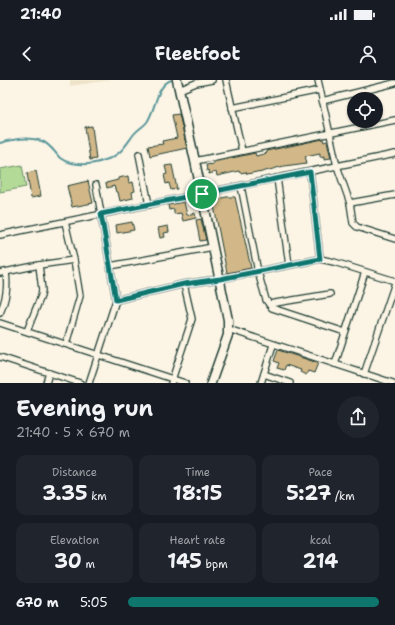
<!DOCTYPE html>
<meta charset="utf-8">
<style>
:root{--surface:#171b24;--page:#20242c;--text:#f1f3f6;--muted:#9ea1a6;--accent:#0f766e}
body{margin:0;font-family:"Shantell Sans",sans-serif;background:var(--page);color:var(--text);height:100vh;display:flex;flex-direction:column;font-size:15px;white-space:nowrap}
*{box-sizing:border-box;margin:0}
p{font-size:13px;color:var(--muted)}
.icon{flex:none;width:22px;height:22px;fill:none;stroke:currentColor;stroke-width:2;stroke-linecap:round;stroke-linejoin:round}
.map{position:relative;height:303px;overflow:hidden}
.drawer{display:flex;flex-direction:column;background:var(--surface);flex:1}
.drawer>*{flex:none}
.fabs{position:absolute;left:347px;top:12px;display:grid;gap:8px}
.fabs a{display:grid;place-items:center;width:36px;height:36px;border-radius:50%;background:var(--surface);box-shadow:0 1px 3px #0004;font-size:20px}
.pin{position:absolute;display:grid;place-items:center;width:34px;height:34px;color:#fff;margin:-17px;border:2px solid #fff;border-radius:50%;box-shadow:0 1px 4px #0007}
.round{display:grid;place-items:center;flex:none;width:42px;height:42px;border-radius:21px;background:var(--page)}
.overview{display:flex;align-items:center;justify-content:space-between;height:68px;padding:0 16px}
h1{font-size:22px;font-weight:700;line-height:30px}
.figures{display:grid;grid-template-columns:repeat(3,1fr);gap:6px;height:68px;padding:4px 16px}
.figures div{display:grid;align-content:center;border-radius:10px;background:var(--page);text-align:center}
.figures b{font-size:20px;font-weight:700}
.figures small{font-size:11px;font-weight:400}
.figures p{font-size:11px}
ul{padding:0 16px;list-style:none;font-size:13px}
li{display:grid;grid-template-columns:64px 48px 1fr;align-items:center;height:30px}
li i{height:10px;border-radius:5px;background:var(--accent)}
.status{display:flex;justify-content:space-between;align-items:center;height:28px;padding:0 20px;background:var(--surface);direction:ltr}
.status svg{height:11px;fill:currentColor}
header{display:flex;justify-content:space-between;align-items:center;height:52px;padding:0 16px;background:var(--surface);font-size:18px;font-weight:700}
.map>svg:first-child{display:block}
</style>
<div class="status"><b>21:40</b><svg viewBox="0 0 49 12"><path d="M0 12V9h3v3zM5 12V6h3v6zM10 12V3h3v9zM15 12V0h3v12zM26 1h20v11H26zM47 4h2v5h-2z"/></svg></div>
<header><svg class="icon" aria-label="back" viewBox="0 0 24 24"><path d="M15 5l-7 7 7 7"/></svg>Fleetfoot<svg class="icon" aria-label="person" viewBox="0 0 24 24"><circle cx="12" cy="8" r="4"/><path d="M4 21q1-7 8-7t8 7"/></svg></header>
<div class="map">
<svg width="395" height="303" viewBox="0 0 395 303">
<rect width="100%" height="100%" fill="#fcf5e5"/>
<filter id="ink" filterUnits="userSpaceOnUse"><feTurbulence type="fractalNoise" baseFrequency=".025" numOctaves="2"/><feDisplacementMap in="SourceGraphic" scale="8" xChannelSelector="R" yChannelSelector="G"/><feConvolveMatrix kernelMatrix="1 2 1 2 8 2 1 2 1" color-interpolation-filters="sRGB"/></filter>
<g filter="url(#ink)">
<path fill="#efe3c9" d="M70,0H111L70,6Z"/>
<path fill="#b3db97" stroke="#698c66" d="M22,85L26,107L0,112V89Z"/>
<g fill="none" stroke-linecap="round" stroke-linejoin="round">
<path stroke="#5b979b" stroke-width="2" d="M0,63C13,59 29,56 42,61C51,65 54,72 60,78C72,87 92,85 105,80C121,75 125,66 134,54C138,49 144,46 147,42C156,29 156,6 171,0"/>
</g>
<g fill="#d2b888" stroke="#1f3d34">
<path d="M179,34L187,68L150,76L148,66L163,64L162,61L177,58L172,35Z"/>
<path d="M92,46L96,79L90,80L85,47Z"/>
<path d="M323,59L324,62L327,61L331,78L324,79V76L320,77V73L305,76L307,83L284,86L258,93L257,92L247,94L246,92L240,93L239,91L217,96L216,92L209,94L208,90L207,91L206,85L213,84V82L255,73L256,76L267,73L266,71Z"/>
<path d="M172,85L177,109L171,110L169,103L166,104L164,95L167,94L165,86Z"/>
<path d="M36,91L41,116L31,118L27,93Z"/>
<path d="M128,96L129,103L133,102L135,111L132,112L133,118L120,121L118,112H116L114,106L107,108L106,103L118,100V98Z"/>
<path d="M88,101L93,123L72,127L67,106Z"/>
<path d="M226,117H235L251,188L227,193L213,121Z"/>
<path d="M184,122L187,135L195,133L196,138L183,141L181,133L174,134V129L169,130L168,125Z"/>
<path d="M201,139L206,160L200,161L196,140Z"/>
<path d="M132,142L134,150L117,153L116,145Z"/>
<path d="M168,146L169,152L164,153L165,157L160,158L158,148Z"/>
<path d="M278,270L318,283L314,293L308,291L306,295L300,292L301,290L286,285L284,290L277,288L279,283L274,281Z"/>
</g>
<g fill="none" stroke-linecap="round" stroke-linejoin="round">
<defs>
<g id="street">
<path d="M226,0L242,71"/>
<path d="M318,0L337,86L350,123L353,143L357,147L395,159"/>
<path d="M179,10L196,3L212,0"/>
<path d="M322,21L395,3"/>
<path d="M232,28L320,10"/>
<path d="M139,74L149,125"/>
<path d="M195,81L395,40"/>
<path d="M310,92L320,179"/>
<path d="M277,98L289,185"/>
<path d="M241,106L258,192L266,220L272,228L345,252"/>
<path d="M350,123L395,115"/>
<path d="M65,142L74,180L80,216L66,264"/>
<path d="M0,155L395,74"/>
<path d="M110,186L213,167"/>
<path d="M0,193L39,185L74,180"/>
<path d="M116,220L184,204L219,199L320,179L334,182L395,201"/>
<path d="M269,224L330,214"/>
<path d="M0,233C6,219 8,208 6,192"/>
<path d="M0,243L185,303"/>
<path d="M228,249L393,303"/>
<path d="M27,251L41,216L42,210L39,185"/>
<path d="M0,277L80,303"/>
<path d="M335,284L365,192"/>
<path d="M264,294L290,303"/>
<path d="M364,294L395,203"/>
<path d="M46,303L49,293"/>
<path d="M89,303L116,220L96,105"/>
<path d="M171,303L192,239L184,204"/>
<path d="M261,303L273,265"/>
</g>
<path id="secondary" d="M177,0L195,81L228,240V255L211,303"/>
</defs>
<use href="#street" stroke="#1f3d34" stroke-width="8"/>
<use href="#secondary" stroke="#1f3d34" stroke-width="11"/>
<use href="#street" stroke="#fcf5e5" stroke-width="5.5"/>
<use href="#secondary" stroke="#fcf5e5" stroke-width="8"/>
</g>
</g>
<g fill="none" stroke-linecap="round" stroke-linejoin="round" filter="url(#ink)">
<defs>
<path id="route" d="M310,92L320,179L220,199L184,204L116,220L101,134Z"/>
</defs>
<use href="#route" stroke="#fff" stroke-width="8"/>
<use href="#route" stroke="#0f766e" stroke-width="5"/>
</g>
</svg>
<div class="fabs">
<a><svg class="icon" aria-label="locate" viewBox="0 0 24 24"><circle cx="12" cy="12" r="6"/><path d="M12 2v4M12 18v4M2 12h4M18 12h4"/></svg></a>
</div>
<div class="pin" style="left:202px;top:114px;background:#1e9e55"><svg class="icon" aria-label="arrive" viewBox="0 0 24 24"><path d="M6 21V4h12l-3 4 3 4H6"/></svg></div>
</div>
<section class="drawer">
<div class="overview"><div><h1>Evening run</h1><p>21:40 · 5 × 670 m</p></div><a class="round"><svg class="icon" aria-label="share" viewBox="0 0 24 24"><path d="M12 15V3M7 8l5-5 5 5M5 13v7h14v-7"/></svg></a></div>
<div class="figures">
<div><p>Distance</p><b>3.35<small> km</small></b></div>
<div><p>Time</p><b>18:15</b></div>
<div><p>Pace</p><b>5:27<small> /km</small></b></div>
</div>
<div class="figures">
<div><p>Elevation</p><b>30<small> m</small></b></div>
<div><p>Heart rate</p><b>145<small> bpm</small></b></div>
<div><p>kcal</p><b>214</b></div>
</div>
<ul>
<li><b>670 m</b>5:05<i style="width:100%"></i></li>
</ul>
</section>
